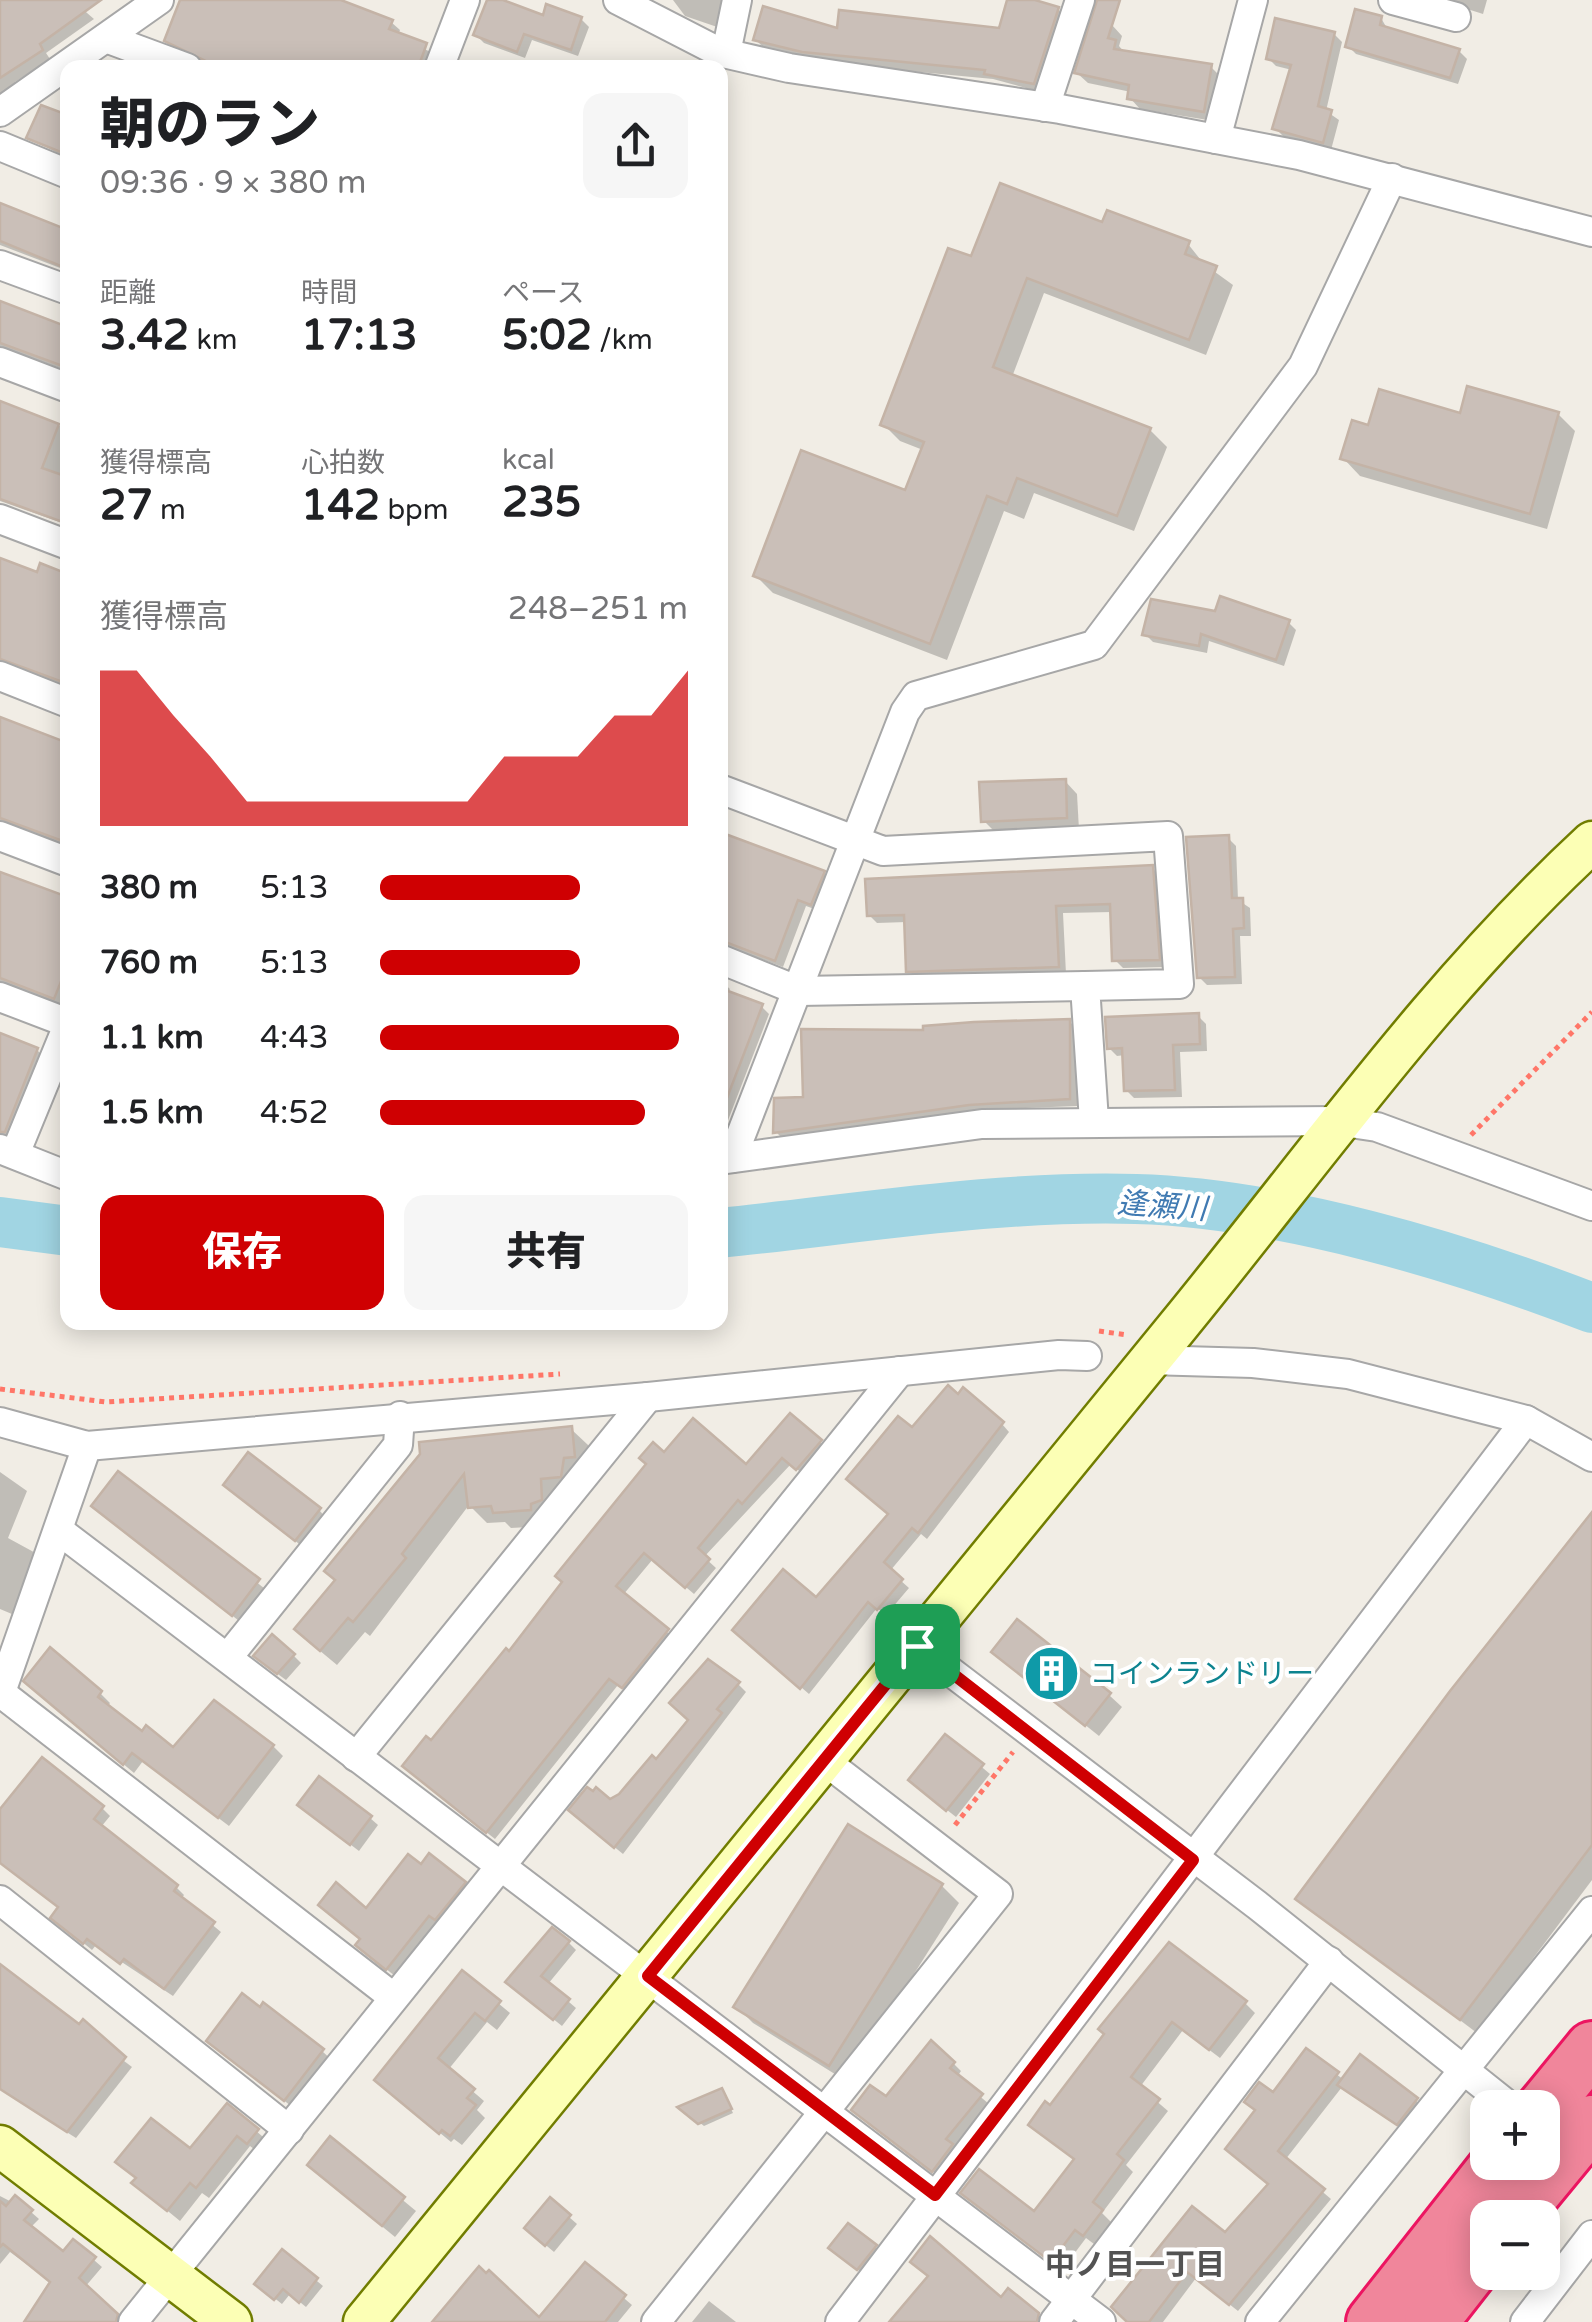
<!DOCTYPE html>
<html lang="ja">
<meta charset="utf-8">
<style>
:root{--surface:#fff;--page:#f6f6f6;--text:#202124;--muted:#757577;--accent:#cf0002}
body{margin:0;font-family:"Varela Round","Noto Sans JP",sans-serif;background:var(--page);color:var(--text);height:100vh;display:flex;flex-direction:column;font-size:38px;white-space:nowrap}
*{box-sizing:border-box;margin:0}
p{font-size:32px;color:var(--muted)}
.icon{flex:none;width:55px;height:55px;fill:none;stroke:currentColor;stroke-width:2;stroke-linecap:round;stroke-linejoin:round}
.map{position:relative;flex:1;overflow:hidden}
.panel{position:absolute;left:60px;top:60px;width:668px;height:1270px;display:flex;flex-direction:column;background:var(--surface);border-radius:20px;box-shadow:0 5px 25px #0003}
.panel>*{flex:none}
.tools{position:absolute;left:1470px;top:2090px;display:grid;gap:20px}
.tools a{display:grid;place-items:center;width:90px;height:90px;border-radius:20px;background:var(--surface);box-shadow:0 5px 25px #0003;font-size:50px}
.pin{position:absolute;display:grid;place-items:center;width:85px;height:85px;color:#fff;margin:-42px;border-radius:20px;box-shadow:0 5px 15px #0006}
.round{display:grid;place-items:center;flex:none;width:105px;height:105px;border-radius:20px;background:var(--page)}
.summary{display:flex;align-items:center;justify-content:space-between;height:170px;padding:0 40px}
h1{font-size:55px;font-weight:800;line-height:75px}
.figures{display:grid;grid-template-columns:repeat(3,1fr);gap:15px;height:170px;padding:10px 40px}
.figures div{display:grid;align-content:center}
.figures b{font-size:42px;font-weight:800}
.figures small{font-size:28px;font-weight:400}
.figures p{font-size:28px}
.chart{height:280px;padding:20px 40px}
.chart p{display:flex;justify-content:space-between}
.chart svg{width:100%;height:180px;margin-top:10px;fill:var(--accent);opacity:.7}
.primary-button{display:flex;gap:20px;margin-top:auto;padding:20px 40px}
.primary-button a{flex:1;height:115px;border-radius:20px;background:var(--accent);color:#fff;font-size:40px;font-weight:800;line-height:115px;text-align:center}
.primary-button a+a{background:var(--page);color:var(--text)}
ul{padding:0 40px;list-style:none;font-size:32px}
li{display:grid;grid-template-columns:160px 120px 1fr;align-items:center;height:75px}
li i{height:25px;border-radius:12px;background:var(--accent)}
.map>svg:first-child{display:block}
</style>
<div class="map">
<svg width="1592" height="2322" viewBox="0 0 1592 2322">
<rect width="100%" height="100%" fill="#f1ede5"/>
<g fill="#0003">
<path d="M0,0H72L94,19L46,53L50,59L15,82L21,90L0,104Z"/>
<path d="M211,0H326L391,22L400,30L398,35L434,54L428,68H218L167,40Z"/>
<path d="M489,0L544,18L581,19L589,27L578,56L532,40L525,58L484,43L476,35Z"/>
<path d="M673,0H733L723,29L685,16Z"/>
<path d="M1010,0L1058,9L1068,20L1044,93L993,79L814,62L766,50L756,40L839,31H1001Z"/>
<path d="M1439,0H1487L1483,14Z"/>
<path d="M1381,18L1388,30L1459,51L1467,59L1458,84L1356,54L1348,46Z"/>
<path d="M1112,25L1122,36L1119,46L1125,53L1211,67L1221,77L1214,121L1140,109L1130,98L1131,92L1088,83L1077,73Z"/>
<path d="M1334,34L1342,42L1326,111L1339,120L1331,150L1283,136L1275,128L1292,70L1276,66L1268,58Z"/>
<path d="M68,119V159L29,137Z"/>
<path d="M0,208L68,232V271L0,245Z"/>
<path d="M1104,225L1188,244L1204,264L1233,285L1206,355L1044,293L1012,377L1150,430L1167,447L1134,531L1034,493L1024,519L1004,511L947,660L773,593L756,576L907,493L923,450L900,441L883,424L973,260Z"/>
<path d="M0,306L68,332V371L0,346Z"/>
<path d="M0,403L68,429V525L0,501Z"/>
<path d="M1558,414L1575,431L1547,529L1360,476L1343,458L1370,428L1462,416Z"/>
<path d="M0,559L39,575L68,576V687L0,662Z"/>
<path d="M1288,622L1296,630L1284,666L1209,641L1207,653L1153,642L1145,634Z"/>
<path d="M0,720L68,745V848L0,822Z"/>
<path d="M1065,781L1077,794L1079,830L996,833L983,820Z"/>
<path d="M720,833L823,873L831,881L820,911L806,906L783,967L735,949L720,952Z"/>
<path d="M1228,838L1236,846L1238,900L1250,908L1251,936H1240L1242,984L1207,985L1199,977Z"/>
<path d="M1152,868L1160,876L1166,967L1123,968L1115,960L1113,912L1063,913L1066,974L917,979L909,971L907,922L877,923L869,915Z"/>
<path d="M0,874L68,900V1008L0,982Z"/>
<path d="M720,980L730,989L728,993L761,1006L769,1014L720,1141Z"/>
<path d="M1198,1016L1206,1024L1207,1051L1180,1052L1182,1097L1134,1098L1126,1090L1125,1055L1117,1056L1109,1048Z"/>
<path d="M1069,1021L1077,1029V1106L1026,1108L784,1140L776,1132L806,1099L925,1033Z"/>
<path d="M0,1036L37,1050L45,1058L13,1139L0,1136Z"/>
<path d="M1002,1424L1009,1432L927,1539L921,1534L890,1571L909,1588L886,1615L877,1608L809,1694L743,1637L816,1601L890,1515L913,1431Z"/>
<path d="M571,1429L588,1445L590,1472L546,1526L511,1528L505,1522L487,1523L469,1505L370,1636L365,1632L337,1665L313,1645L338,1581L422,1454Z"/>
<path d="M820,1442L828,1450L805,1476L791,1464L704,1557L716,1568L694,1594L653,1559L623,1595L675,1639L631,1694L618,1685L495,1839L413,1774L432,1744L510,1655L664,1455L746,1468Z"/>
<path d="M0,1472L27,1491L8,1538L41,1556L19,1617L0,1609Z"/>
<path d="M119,1475L269,1592L243,1624L105,1516Z"/>
<path d="M226,1485L319,1510L331,1523L309,1552Z"/>
<path d="M1592,1516V1880L1477,2033L1298,1898Z"/>
<path d="M994,1652L1109,1695L1122,1707L1099,1736Z"/>
<path d="M294,1656L301,1663L286,1680L264,1664Z"/>
<path d="M738,1684L746,1692L623,1854L579,1818L620,1796Z"/>
<path d="M37,1691L100,1693L110,1703L107,1707L142,1735L173,1751L273,1746L283,1756L229,1826L143,1761L134,1773Z"/>
<path d="M946,1737L990,1774L956,1817L919,1788Z"/>
<path d="M102,1808L110,1816L101,1827L176,1887L184,1895L181,1899L221,1932L173,1996L96,1945L92,1950L62,1925L61,1908L0,1858V1815Z"/>
<path d="M308,1812L370,1818L378,1825L359,1851Z"/>
<path d="M849,1827L942,1886L959,1903L846,2081L753,2023L736,2006Z"/>
<path d="M422,1867L464,1883L472,1891L395,1976L366,1953L367,1912Z"/>
<path d="M568,1942L576,1950L548,1984L576,2008L562,2026L517,1990Z"/>
<path d="M0,1967L132,2067L76,2138L30,2109L0,2078Z"/>
<path d="M463,1974L510,2013L497,2030L487,2022L448,2070L484,2101L477,2110L485,2118L462,2145L454,2139L451,2142L388,2090Z"/>
<path d="M1245,2003L1255,2013L1220,2058L1183,2030L1140,2087L1168,2111L1126,2165L1133,2172L1102,2213L1111,2222L1094,2244L1086,2238L1062,2270L974,2202L1035,2214L1076,2160L1041,2134L1050,2108L1107,2035Z"/>
<path d="M209,2041L322,2051L335,2063L296,2110Z"/>
<path d="M1306,2051L1344,2080L1361,2058L1425,2108L1406,2131L1342,2087L1285,2160L1331,2199L1238,2311L1196,2278L1163,2322H1130L1225,2236L1271,2185L1273,2096Z"/>
<path d="M954,2064L961,2071L957,2077L989,2104L953,2148L959,2154L941,2178L862,2118Z"/>
<path d="M722,2091L733,2113L704,2126L681,2108Z"/>
<path d="M227,2106L269,2142L260,2154L250,2146L209,2198L202,2193L180,2221L147,2194L138,2179L190,2152Z"/>
<path d="M330,2140L416,2211L395,2237L322,2177Z"/>
<path d="M0,2196L31,2212L39,2219L30,2228L63,2254L73,2242L102,2267L85,2287L119,2322H26L52,2283L10,2252L0,2264Z"/>
<path d="M569,2217L577,2224L554,2252L535,2236Z"/>
<path d="M875,2247L883,2255L866,2276L839,2256Z"/>
<path d="M283,2253L323,2286L306,2307L290,2294L282,2304L264,2290Z"/>
<path d="M585,2265L632,2305L618,2322H487L540,2321Z"/>
<path d="M709,2301L736,2322H692Z"/>
</g>
<g fill="none" stroke-linecap="round" stroke-linejoin="round">
<g stroke="#a1d5e3" stroke-width="50">
<path d="M0,1222L68,1231"/>
<path d="M720,1233C857,1219 998,1195 1136,1199C1281,1203 1457,1256 1592,1308"/>
</g>
</g>
<g fill="#cabfb8" stroke="#c4b3a6" stroke-width="2.5">
<path d="M0,0H101L40,44L43,50L0,78Z"/>
<path d="M180,0H341L393,20L389,29L427,43L418,68H220L164,41Z"/>
<path d="M487,0H503L543,15L546,4L582,17L571,50L524,34L517,52L473,35Z"/>
<path d="M1007,0H1035L1059,7L1034,84L984,74L985,70L802,52L753,40L763,6L837,28L839,10L999,28Z"/>
<path d="M1097,0H1120L1108,38L1116,40L1114,49L1212,64L1204,112L1127,99L1129,85L1074,73Z"/>
<path d="M1355,9L1382,16L1380,25L1460,49L1450,78L1345,47Z"/>
<path d="M1275,18L1335,32L1318,106L1332,110L1323,143L1272,129L1291,65L1266,59Z"/>
<path d="M41,105L68,115V155L26,138Z"/>
<path d="M1000,183L1102,222L1107,210L1190,241L1185,254L1217,266L1189,340L1027,278L993,367L1151,428L1117,516L1017,478L1007,504L987,496L930,644L753,576L801,450L905,490L924,442L880,425L948,248L971,256Z"/>
<path d="M0,203L68,230V269L0,241Z"/>
<path d="M0,301L68,327V368L0,343Z"/>
<path d="M1467,386L1559,412L1530,514L1340,459L1352,420L1368,425L1379,389L1460,413Z"/>
<path d="M0,401L59,424L42,468L68,477V524L0,499Z"/>
<path d="M0,558L37,572L40,563L68,574V684L0,659Z"/>
<path d="M1220,596L1290,620L1276,660L1201,634L1199,646L1142,635L1151,599L1215,611Z"/>
<path d="M0,717L68,743V843L0,818Z"/>
<path d="M1066,779L1067,818L981,822L979,782Z"/>
<path d="M720,832L825,871L811,905L798,900L775,961L720,940Z"/>
<path d="M1229,835L1232,898H1243L1244,928L1233,929L1235,977L1197,978L1186,837Z"/>
<path d="M1153,865L1160,960L1112,961L1110,904L1056,906L1059,967L906,972L904,915L867,916L865,879Z"/>
<path d="M0,872L68,897V964L54,999L0,978Z"/>
<path d="M720,988L763,1004L722,1111L720,1110Z"/>
<path d="M1199,1013L1200,1044L1173,1045L1175,1090L1124,1091L1122,1048L1107,1049L1105,1017Z"/>
<path d="M1070,1019V1099L969,1105L773,1133L774,1098L803,1097L801,1029L923,1030V1026L974,1022Z"/>
<path d="M0,1033L38,1048L5,1132H0Z"/>
<path d="M948,1385L958,1394L963,1387L1004,1422L918,1533L912,1528L884,1562L903,1579L877,1610L868,1602L800,1689L732,1630L783,1569L816,1597L888,1514L846,1479L898,1416L912,1427Z"/>
<path d="M790,1413L822,1440L796,1470L782,1458L742,1504L738,1500L698,1548L710,1559L685,1588L644,1553L616,1586L669,1629L622,1688L609,1679L486,1833L402,1766L426,1736L431,1740L506,1648L509,1651L562,1582L555,1576L646,1464L639,1458L653,1442L664,1452L693,1418L746,1464Z"/>
<path d="M572,1426L575,1457L564,1458L561,1477L541,1479L542,1500L531,1504V1510L493,1513L491,1506L468,1508L464,1474L402,1554L406,1558L353,1622L348,1618L320,1651L294,1629L335,1580L324,1571L420,1454L419,1442Z"/>
<path d="M248,1452L321,1508L295,1541L223,1485Z"/>
<path d="M118,1471L260,1579L232,1616L91,1506Z"/>
<path d="M1592,1512V1845L1460,2020L1295,1899L1450,1691Z"/>
<path d="M1017,1619L1111,1693L1085,1726L991,1652Z"/>
<path d="M272,1634L295,1654L277,1674L253,1656Z"/>
<path d="M50,1647L102,1691L98,1697L142,1731L146,1725L173,1747L214,1700L274,1745L218,1818L132,1753L123,1765L23,1681Z"/>
<path d="M708,1659L740,1682L717,1709L722,1713L614,1848L568,1810L587,1787L593,1791L596,1787L610,1799L619,1794L652,1755L656,1759L688,1720L669,1703Z"/>
<path d="M945,1734L984,1764L946,1811L908,1780Z"/>
<path d="M42,1757L104,1806L94,1819L178,1885L174,1891L215,1922L164,1989L124,1959L120,1964L87,1939L83,1944L50,1918L58,1907L0,1863V1809Z"/>
<path d="M319,1776L372,1816L350,1845L297,1805Z"/>
<path d="M848,1824L943,1884L829,2066L733,2007Z"/>
<path d="M429,1853L466,1882L435,1920L429,1916L386,1970L355,1945L360,1939L318,1905L336,1882L366,1908L408,1854L421,1864Z"/>
<path d="M552,1927L570,1941L541,1976L570,1999L553,2020L505,1982Z"/>
<path d="M1169,1942L1247,2001L1209,2050L1172,2022L1131,2077L1160,2099L1117,2154L1124,2160L1093,2202L1103,2210L1083,2236L1075,2230L1051,2262L960,2193L979,2169L1034,2211L1074,2159L1028,2125L1045,2101L1050,2105L1104,2034L1098,2029Z"/>
<path d="M0,1964L79,2024L83,2019L126,2057L67,2132L0,2089Z"/>
<path d="M462,1970L501,2001L485,2021L475,2013L438,2058L475,2089L467,2098L476,2105L450,2136L442,2130L439,2134L374,2080Z"/>
<path d="M242,1993L260,2007L263,2002L324,2049L284,2101L206,2041Z"/>
<path d="M931,2040L955,2062L950,2068L983,2094L946,2139L953,2144L932,2172L851,2110L870,2085L886,2096Z"/>
<path d="M1306,2048L1339,2072L1278,2151L1325,2189L1229,2305L1187,2272L1149,2322H1127L1111,2307L1192,2206L1225,2232L1268,2184L1225,2149L1255,2110L1244,2102L1259,2082L1273,2092Z"/>
<path d="M1360,2054L1418,2098L1397,2125L1337,2085Z"/>
<path d="M722,2088L732,2109L698,2124L677,2107Z"/>
<path d="M227,2103L259,2129L247,2144L237,2136L196,2188L190,2183L167,2211L131,2183L136,2178L115,2162L151,2118L190,2148Z"/>
<path d="M330,2136L405,2197L382,2226L307,2165Z"/>
<path d="M15,2195L33,2210L24,2220L63,2251L73,2239L96,2257L79,2278L118,2314L116,2322H24L50,2282L3,2244L0,2247V2201L6,2206Z"/>
<path d="M550,2197L571,2215L545,2246L524,2228Z"/>
<path d="M848,2223L877,2245L857,2270L828,2248Z"/>
<path d="M930,2236L1001,2297L1008,2288L1039,2313L1037,2322H889L928,2276L910,2262Z"/>
<path d="M282,2249L318,2278L299,2303L283,2289L274,2300L254,2284Z"/>
<path d="M585,2262L626,2295L605,2322H432L479,2266L486,2273L489,2270L539,2317Z"/>
</g>
<g fill="none" stroke-linecap="round" stroke-linejoin="round">
<defs>
<g id="street">
<path d="M618,0L719,52L789,68L1060,109L1299,155L1592,232"/>
<path d="M1393,0L1456,17"/>
<path d="M106,38L187,68"/>
<path d="M726,53L737,0"/>
<path d="M439,68L465,0"/>
<path d="M1045,107L1080,0"/>
<path d="M0,112L159,0"/>
<path d="M1216,139L1253,0"/>
<path d="M0,146L68,174"/>
<path d="M0,265L68,290"/>
<path d="M0,362L68,388"/>
<path d="M0,519L68,545"/>
<path d="M0,676L68,703"/>
<path d="M720,789L883,851L1168,836L1179,984L1085,986L1094,1121"/>
<path d="M0,836L68,862"/>
<path d="M720,959L799,991L1085,986"/>
<path d="M0,997L68,1023"/>
<path d="M0,1149L68,1176"/>
<path d="M15,1154L68,1025"/>
<path d="M732,1158L905,712L916,696L1094,645L1303,366L1392,178"/>
<path d="M720,1160L982,1124L1337,1121L1377,1127L1592,1206"/>
<path d="M1148,1360L1253,1363L1348,1374L1526,1420L1592,1457"/>
<path d="M0,1422L87,1446L648,1397L1059,1355L1087,1356"/>
<path d="M61,1532L1101,2322"/>
<path d="M917,1646L1257,1905L1504,2102"/>
<path d="M228,1657L398,1445L400,1416"/>
<path d="M1,1693L393,1997"/>
<path d="M0,1695L87,1446"/>
<path d="M356,1757L648,1397"/>
<path d="M0,1900L289,2130"/>
<path d="M133,2322L900,1371"/>
<path d="M656,2322L998,1894L825,1761"/>
<path d="M840,2322L1526,1420"/>
<path d="M1054,2322L1329,1961"/>
<path d="M1260,2322L1592,1911"/>
<path d="M1525,2322L1592,2235"/>
</g>
<g id="secondary">
<path d="M0,2146L231,2322"/>
<path d="M364,2322C636,1990 906,1658 1178,1326C1313,1161 1435,987 1592,842"/>
</g>
<g id="highway">
<path d="M1542,2109L1592,2048"/>
<path d="M1513,2218L1592,2122"/>
<path d="M1373,2322L1499,2162"/>
<path d="M1431,2322L1488,2249"/>
</g>
</defs>
<use href="#street" stroke="#a7a7a7" stroke-width="32"/>
<use href="#secondary" stroke="#717d00" stroke-width="45"/>
<use href="#highway" stroke="#ec1561" stroke-width="58"/>
<g stroke="#ff7668" stroke-width="5" stroke-dasharray="5 5" stroke-linecap="butt">
<path d="M1471,1135L1592,1012"/>
<path d="M1099,1331L1127,1335"/>
<path d="M0,1389L106,1402L560,1374"/>
<path d="M955,1825L1013,1752"/>
</g>
<use href="#street" stroke="#fff" stroke-width="28"/>
<use href="#secondary" stroke="#fcffb5" stroke-width="40"/>
<use href="#highway" stroke="#f0869b" stroke-width="52"/>
</g>
<g fill="none" stroke-linecap="round" stroke-linejoin="round">
<defs>
<path id="route" d="M917,1646L1193,1860L935,2195L648,1976Z"/>
</defs>
<use href="#route" stroke="#fff" stroke-width="20"/>
<use href="#route" stroke="#cf0002" stroke-width="12"/>
</g>
<defs>
<symbol id="building-disc" viewBox="-11 -11 22 22"><circle r="9.5" fill="#0f9aa8" stroke="#fff"/><path d="M-4-6H4V6H1V3H-1V6H-4ZM-2.5-4.3h1.7v1.8h-1.7ZM.8-4.3h1.7v1.8H.8ZM-2.5-1h1.7V.8h-1.7ZM.8-1h1.7V.8H.8Z" fill="#fff"/></symbol>
</defs>
<g fill-rule="evenodd">
<use href="#building-disc" x="1020" y="1642" width="63" height="63"/>
</g>
<g text-anchor="middle" stroke-width="8" stroke-linejoin="round" paint-order="stroke">
<g font-size="28" fill="#0d838f" stroke="#fff" text-anchor="start">
<text x="1090" y="1683">コインランドリー</text>
</g>
<g font-size="30" font-style="italic" fill="#407ab2" stroke="#fff">
<text transform="translate(1162 1206) rotate(4)" y="10">逢瀬川</text>
</g>
<g font-size="30" font-weight="bold" fill="#535353" stroke="#fff">
<text x="1135" y="2275">中ノ目一丁目</text>
</g>
</g>
</svg>
<div class="tools">
<a>+</a>
<a>−</a>
</div>
<div class="pin" style="left:917px;top:1646px;background:#1e9e55"><svg class="icon" aria-label="arrive" viewBox="0 0 24 24"><path d="M6 21V4h12l-3 4 3 4H6"/></svg></div>
<section class="panel">
<div class="summary"><div><h1>朝のラン</h1><p>09:36 · 9 × 380 m</p></div><a class="round"><svg class="icon" aria-label="share" viewBox="0 0 24 24"><path d="M12 15V3M7 8l5-5 5 5M5 13v7h14v-7"/></svg></a></div>
<div class="figures">
<div><p>距離</p><b>3.42<small> km</small></b></div>
<div><p>時間</p><b>17:13</b></div>
<div><p>ペース</p><b>5:02<small> /km</small></b></div>
</div>
<div class="figures">
<div><p>獲得標高</p><b>27<small> m</small></b></div>
<div><p>心拍数</p><b>142<small> bpm</small></b></div>
<div><p>kcal</p><b>235</b></div>
</div>
<div class="chart"><p><span>獲得標高</span>248–251 m</p>
<svg viewBox="0 0 160 44" preserveAspectRatio="none"><path d="M0 44V6L10 6L20 17L30 27L40 38L50 38L60 38L70 38L80 38L90 38L100 38L110 27L120 27L130 27L140 17L150 17L160 6V44z"/></svg>
</div>
<ul>
<li><b>380 m</b>5:13<i style="width:65%"></i></li>
<li><b>760 m</b>5:13<i style="width:65%"></i></li>
<li><b>1.1 km</b>4:43<i style="width:97%"></i></li>
<li><b>1.5 km</b>4:52<i style="width:86%"></i></li>
</ul>
<div class="primary-button"><a>保存</a><a>共有</a></div>
</section>
</div>
